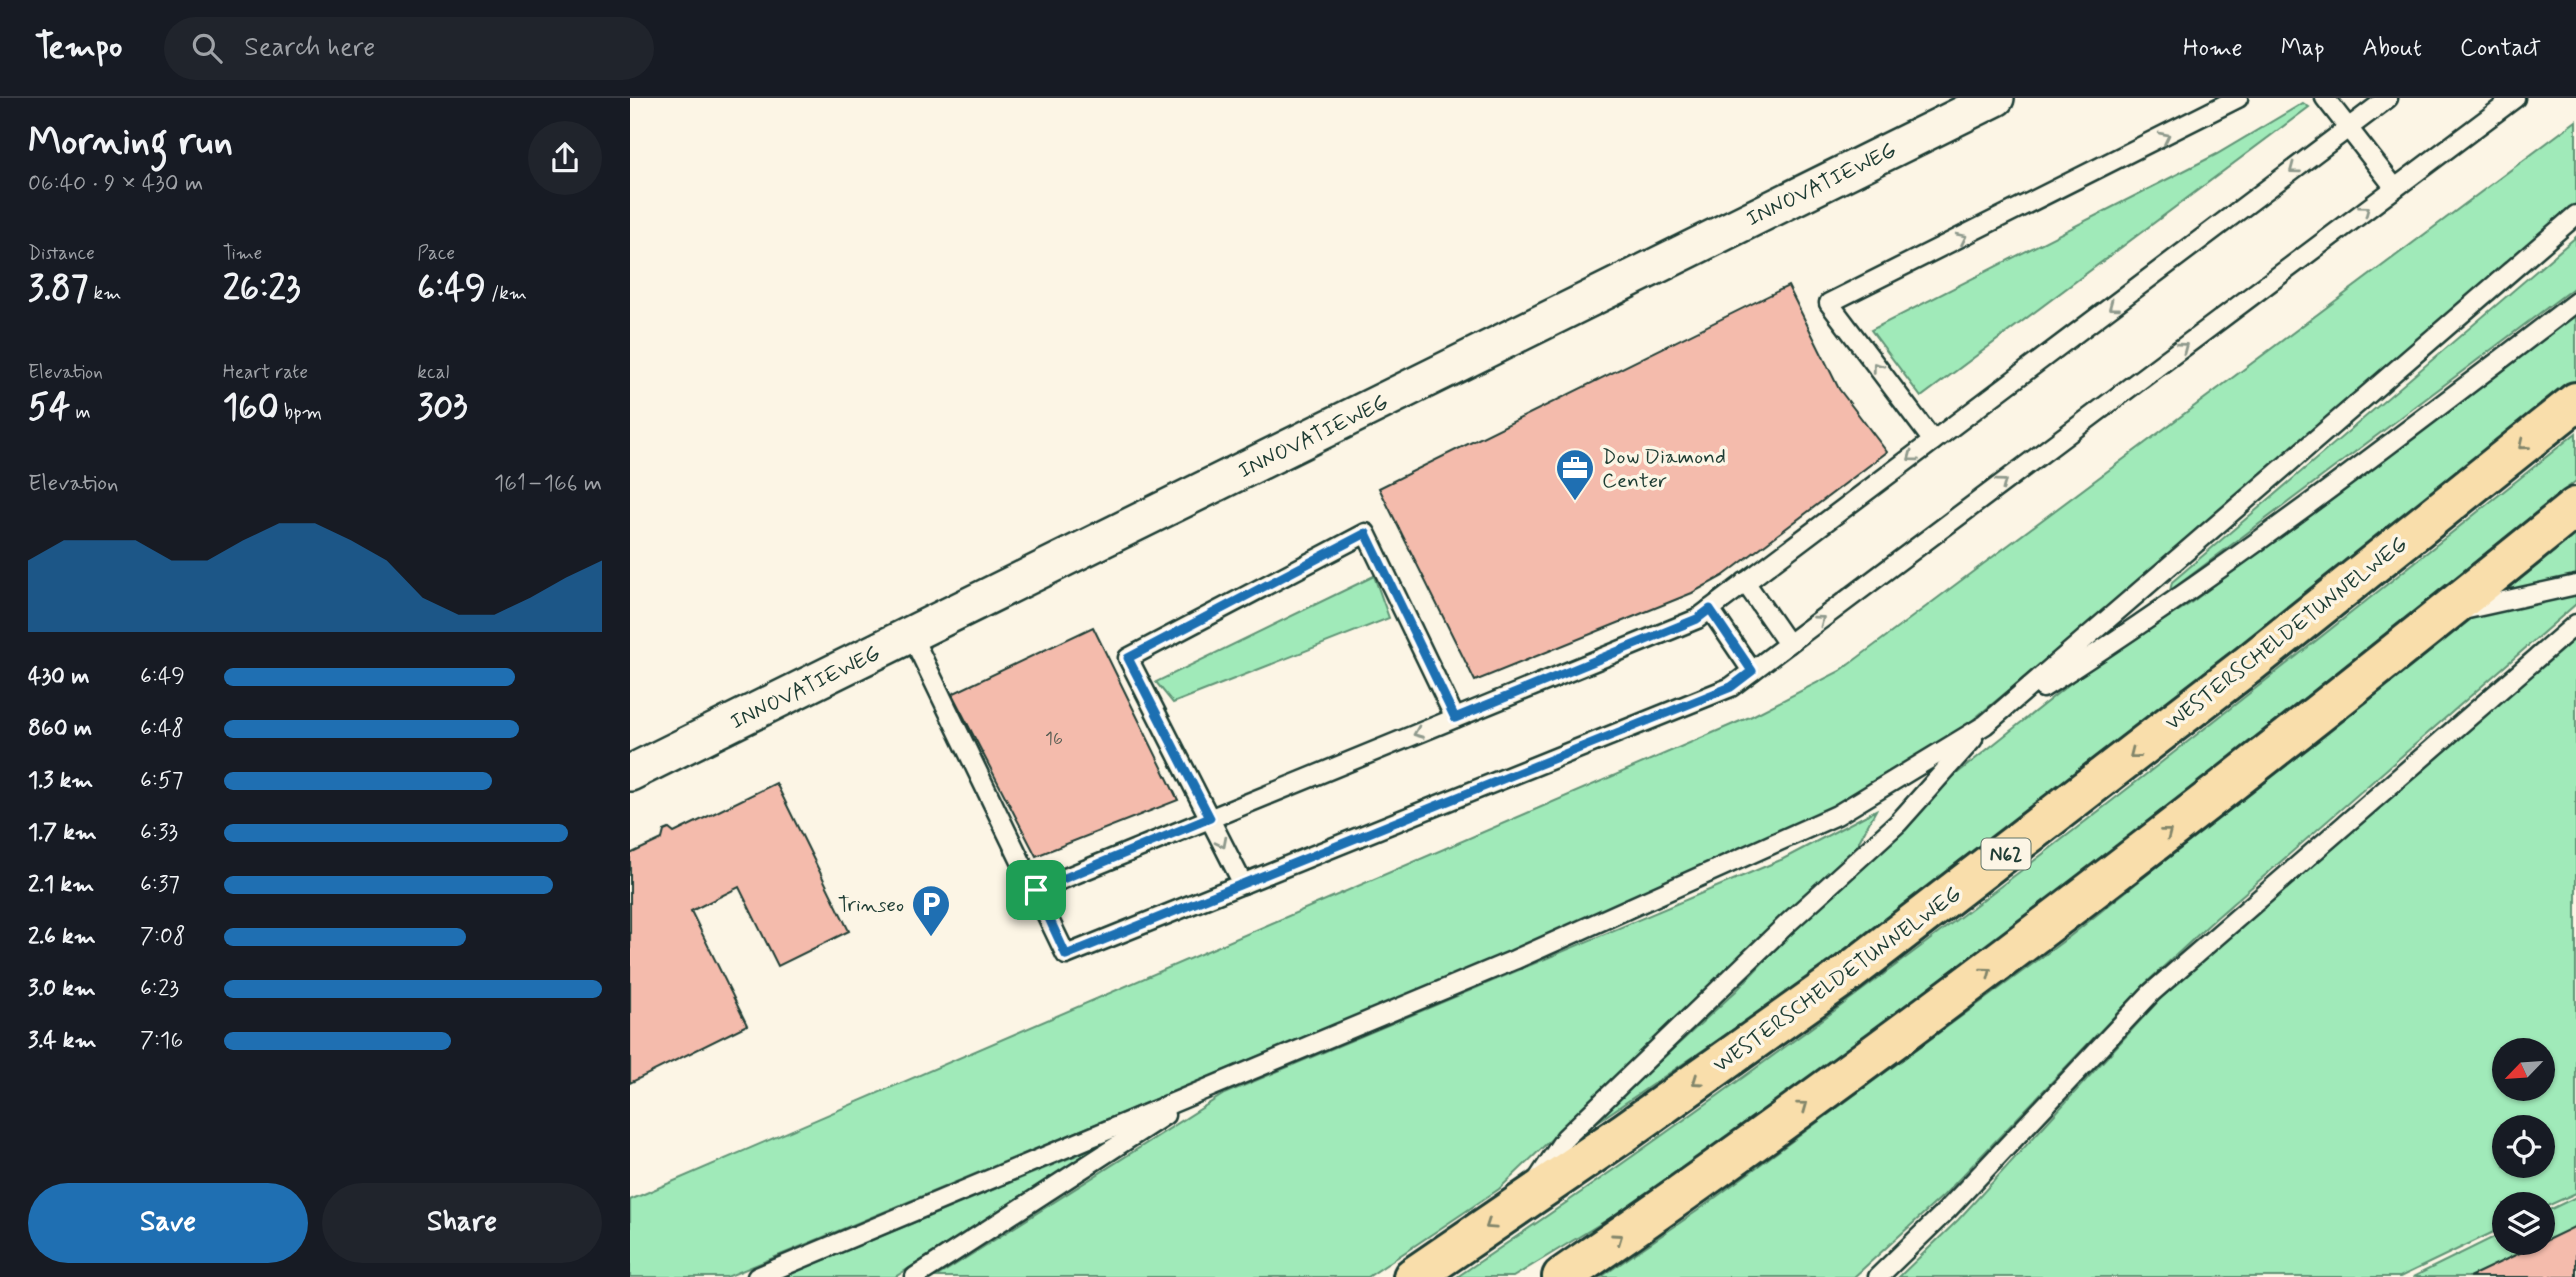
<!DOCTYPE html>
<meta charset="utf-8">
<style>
:root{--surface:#171b24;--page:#20242c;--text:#f1f3f6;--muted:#9ea1a6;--line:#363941;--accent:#1f6fb2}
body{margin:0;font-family:Mynerve,sans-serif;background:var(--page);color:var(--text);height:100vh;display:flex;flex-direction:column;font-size:26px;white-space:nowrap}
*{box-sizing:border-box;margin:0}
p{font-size:23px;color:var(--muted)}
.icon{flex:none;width:38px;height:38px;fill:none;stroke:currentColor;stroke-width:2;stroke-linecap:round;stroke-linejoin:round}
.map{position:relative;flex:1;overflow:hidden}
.panel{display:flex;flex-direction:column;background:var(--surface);width:630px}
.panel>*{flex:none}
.needle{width:46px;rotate:245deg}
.controls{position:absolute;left:1862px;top:940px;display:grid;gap:14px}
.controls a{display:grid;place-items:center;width:63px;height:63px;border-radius:50%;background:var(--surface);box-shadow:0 2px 5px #0004;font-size:35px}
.pin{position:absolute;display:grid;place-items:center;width:60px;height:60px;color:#fff;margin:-30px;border-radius:14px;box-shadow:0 4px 10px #0006}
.round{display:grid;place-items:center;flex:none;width:74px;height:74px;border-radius:37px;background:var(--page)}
.headline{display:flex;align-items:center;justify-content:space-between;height:119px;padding:0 28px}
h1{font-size:38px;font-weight:800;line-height:52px}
.figures{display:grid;grid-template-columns:repeat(3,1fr);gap:10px;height:119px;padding:7px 28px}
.figures div{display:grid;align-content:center}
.figures b{font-size:35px;font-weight:800}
.figures small{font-size:19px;font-weight:400}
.figures p{font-size:19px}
.chart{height:196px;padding:14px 28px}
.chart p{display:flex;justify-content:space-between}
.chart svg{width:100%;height:126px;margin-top:7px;fill:var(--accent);opacity:.7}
.cta{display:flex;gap:14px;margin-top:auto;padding:14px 28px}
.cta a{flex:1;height:80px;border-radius:42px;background:var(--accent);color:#fff;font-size:28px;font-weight:800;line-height:80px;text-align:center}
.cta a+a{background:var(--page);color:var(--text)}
ul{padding:0 28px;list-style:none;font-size:23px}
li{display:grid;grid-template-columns:112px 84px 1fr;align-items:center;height:52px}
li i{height:18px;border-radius:9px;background:var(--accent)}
header{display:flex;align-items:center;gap:42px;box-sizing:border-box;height:98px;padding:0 35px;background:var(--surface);border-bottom:2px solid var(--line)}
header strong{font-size:33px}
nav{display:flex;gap:38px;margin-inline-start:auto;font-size:24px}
.search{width:490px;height:63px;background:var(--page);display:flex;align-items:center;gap:18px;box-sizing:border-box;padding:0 24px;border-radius:38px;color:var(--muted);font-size:26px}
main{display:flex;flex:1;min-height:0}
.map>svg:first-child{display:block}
</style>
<header>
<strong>Tempo</strong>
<div class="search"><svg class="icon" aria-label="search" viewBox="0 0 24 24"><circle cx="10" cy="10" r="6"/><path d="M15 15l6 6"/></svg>Search here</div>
<nav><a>Home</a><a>Map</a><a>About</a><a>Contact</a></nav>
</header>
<main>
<section class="panel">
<div class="headline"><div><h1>Morning run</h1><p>06:40 · 9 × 430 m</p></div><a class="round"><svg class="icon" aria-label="share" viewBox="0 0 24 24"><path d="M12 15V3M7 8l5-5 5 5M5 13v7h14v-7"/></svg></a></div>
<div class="figures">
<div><p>Distance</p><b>3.87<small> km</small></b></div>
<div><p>Time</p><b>26:23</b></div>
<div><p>Pace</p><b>6:49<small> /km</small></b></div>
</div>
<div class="figures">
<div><p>Elevation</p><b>54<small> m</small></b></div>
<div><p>Heart rate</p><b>160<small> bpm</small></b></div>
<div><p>kcal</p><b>303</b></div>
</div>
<div class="chart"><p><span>Elevation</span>161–166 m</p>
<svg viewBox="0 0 160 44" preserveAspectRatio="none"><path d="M0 44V19L10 12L20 12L30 12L40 19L50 19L60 12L70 6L80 6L90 12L100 19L110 32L120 38L130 38L140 32L150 25L160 19V44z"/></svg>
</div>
<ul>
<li><b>430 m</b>6:49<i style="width:77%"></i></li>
<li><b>860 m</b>6:48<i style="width:78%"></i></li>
<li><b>1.3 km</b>6:57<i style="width:71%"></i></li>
<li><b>1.7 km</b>6:33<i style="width:91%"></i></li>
<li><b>2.1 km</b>6:37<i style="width:87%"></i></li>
<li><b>2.6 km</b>7:08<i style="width:64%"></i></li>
<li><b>3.0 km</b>6:23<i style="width:100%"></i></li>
<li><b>3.4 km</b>7:16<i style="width:60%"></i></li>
</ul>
<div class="cta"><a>Save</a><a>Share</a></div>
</section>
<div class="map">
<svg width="1946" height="1179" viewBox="0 0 1946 1179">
<rect width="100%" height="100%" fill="#fcf5e5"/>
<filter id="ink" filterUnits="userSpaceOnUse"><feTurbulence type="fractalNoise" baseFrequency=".0143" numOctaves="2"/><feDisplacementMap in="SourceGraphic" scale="14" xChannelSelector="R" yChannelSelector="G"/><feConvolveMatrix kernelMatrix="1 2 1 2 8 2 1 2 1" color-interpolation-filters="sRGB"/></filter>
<g filter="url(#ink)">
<g fill="#a0eab9" stroke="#609476" stroke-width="2" fill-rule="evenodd">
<path d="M1673,5L1679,9L1291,299L1241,232L1587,56Z"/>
<path d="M1946,23V111L1508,486L1305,653L1234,695L1021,795L97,1179H0V1102L1122,618L1210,573Z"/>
<path d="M1946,139V188L1540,493L1542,484Z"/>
<path d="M1946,215V287L1292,804L967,1024V1021L1106,893L1185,809L1300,697L1472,560L1558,507Z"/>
<path d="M1946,335V383L1415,808L1044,1081L883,1179H827C1216,918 1582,628 1946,335Z"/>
<path d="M1946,434V506L1585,821L1516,885L1314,1097L1224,1179H971L1067,1113L1439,839Z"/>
<path d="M744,478L759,520L543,605L526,584Z"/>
<path d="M1946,539V1095L1913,1110V1106H1874V1129L1770,1179H1269L1328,1122L1531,900L1599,837ZM1874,952H1913V990H1874ZM1874,1029H1913V1068H1874Z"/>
<path d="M1246,712L1225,751L869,1091L738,1179H306L594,996L1153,761Z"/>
<path d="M464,1050L462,1054L265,1179H153Z"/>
<path d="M1946,1099V1133L1852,1179H1783L1874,1134V1144H1913V1115Z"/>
</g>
<g fill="#f4bbac" stroke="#1f3d34" stroke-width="2">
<path d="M1158,188L1209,291L1257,354L1093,478L1062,495L845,583L749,390Z"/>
<path d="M463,529L548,702L406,758L322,596Z"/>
<path d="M146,685L219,833L148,868L109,789L61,813L117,927L0,985V756L32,741L34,733L39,731L44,735Z"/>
<path d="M1946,1128V1179H1839L1913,1144Z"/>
</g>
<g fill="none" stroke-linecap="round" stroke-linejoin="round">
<defs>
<g id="service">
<path d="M1695,0L1765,90"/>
<path d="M1303,343L1199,205L1608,0"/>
<path d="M1115,484L1158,546"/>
<path d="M1080,511L1122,573"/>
<path d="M1833,512L1946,487"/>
<path d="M281,536L436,857L1101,589L1885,0"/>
<path d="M1413,590C1598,472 1772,337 1946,204"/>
<path d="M613,786L498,560L736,435L825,620"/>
<path d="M406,792L1067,521L1758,0"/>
<path d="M908,1081L935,1040L1159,824L1268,725L1343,641"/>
<path d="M127,1179L884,862L1207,717L1355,627L1946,117"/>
<path d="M285,1179L535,1017"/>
<path d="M1248,1179L1317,1112L1521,895L1946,526"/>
</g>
<path id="minor" d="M0,675L1366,0"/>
<g id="trunk">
<path d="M783,1179L995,1034L1217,876L1619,566L1946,304"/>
<path d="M932,1179C1282,938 1616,677 1946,409"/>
</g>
</defs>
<use href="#service" stroke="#1f3d34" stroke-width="23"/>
<use href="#minor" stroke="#1f3d34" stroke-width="40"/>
<use href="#trunk" stroke="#1f3d34" stroke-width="44"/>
<use href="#service" stroke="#fcf5e5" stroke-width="18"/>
<use href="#minor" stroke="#fcf5e5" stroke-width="35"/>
<use href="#trunk" stroke="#f9deab" stroke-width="38"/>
</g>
<defs><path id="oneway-chevron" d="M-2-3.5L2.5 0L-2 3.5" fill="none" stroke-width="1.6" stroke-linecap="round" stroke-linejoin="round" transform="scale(1.75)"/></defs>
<g stroke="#8e998c">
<use href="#oneway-chevron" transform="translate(1535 39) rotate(-26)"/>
<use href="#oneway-chevron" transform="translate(1664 71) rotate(143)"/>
<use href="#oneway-chevron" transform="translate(1735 112) rotate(-37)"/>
<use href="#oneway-chevron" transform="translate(1332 140) rotate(-26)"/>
<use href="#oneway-chevron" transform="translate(1483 208) rotate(143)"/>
<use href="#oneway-chevron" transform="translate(1553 249) rotate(-37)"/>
<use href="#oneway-chevron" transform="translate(1247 269) rotate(-127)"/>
<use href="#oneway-chevron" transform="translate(1282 359) rotate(143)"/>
<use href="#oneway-chevron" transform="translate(1372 385) rotate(-37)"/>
<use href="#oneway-chevron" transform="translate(1190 522) rotate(-37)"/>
<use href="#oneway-chevron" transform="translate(788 635) rotate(158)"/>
<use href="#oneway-chevron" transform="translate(592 745) rotate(63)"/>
</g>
<g stroke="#81856a">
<use href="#oneway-chevron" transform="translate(1893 347) rotate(141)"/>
<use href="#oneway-chevron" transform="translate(1504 656) rotate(142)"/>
<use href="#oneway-chevron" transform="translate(1537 735) rotate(-38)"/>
<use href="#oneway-chevron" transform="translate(1357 874) rotate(-37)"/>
<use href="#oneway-chevron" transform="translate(1067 983) rotate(145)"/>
<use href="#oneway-chevron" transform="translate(1173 1008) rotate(-36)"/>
<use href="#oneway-chevron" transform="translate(860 1127) rotate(146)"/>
<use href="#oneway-chevron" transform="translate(988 1140) rotate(-35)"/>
</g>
</g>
<g fill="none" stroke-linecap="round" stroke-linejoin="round" filter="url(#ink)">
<defs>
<path id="route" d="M736,435L825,620L1067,521L1080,511L1122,573L1101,589L436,857L406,792L580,720L498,560Z"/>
</defs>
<use href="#route" stroke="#fff" stroke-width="14"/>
<use href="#route" stroke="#1f6fb2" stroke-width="9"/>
</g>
<defs>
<symbol id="office-pin" viewBox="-11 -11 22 30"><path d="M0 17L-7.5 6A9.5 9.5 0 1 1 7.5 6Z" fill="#1f6fb2" stroke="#fcf5e5"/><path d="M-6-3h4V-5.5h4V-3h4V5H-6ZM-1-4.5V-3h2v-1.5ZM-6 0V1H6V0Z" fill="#fff"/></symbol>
<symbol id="parking-pin" viewBox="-11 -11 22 30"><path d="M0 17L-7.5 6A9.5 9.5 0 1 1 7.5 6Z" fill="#1f6fb2" stroke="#fcf5e5"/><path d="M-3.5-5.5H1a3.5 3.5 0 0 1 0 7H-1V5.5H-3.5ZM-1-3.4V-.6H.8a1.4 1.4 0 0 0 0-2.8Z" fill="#fff"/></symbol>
</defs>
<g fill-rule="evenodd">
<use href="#office-pin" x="923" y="348" width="44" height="60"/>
<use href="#parking-pin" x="279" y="784" width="44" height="60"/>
</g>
<g text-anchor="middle" stroke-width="7" stroke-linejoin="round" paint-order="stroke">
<g font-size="18" fill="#545c52">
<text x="424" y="646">16</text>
</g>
<rect fill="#fcf5e5" stroke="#617469" stroke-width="2" x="1351.5" y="740.5" width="49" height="31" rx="5"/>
<g font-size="19" font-weight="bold" fill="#1f3d34">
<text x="1376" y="763">N62</text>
</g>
<g font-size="21" fill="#1f3d34" stroke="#fcf5e5">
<text transform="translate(1191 86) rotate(-26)" y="7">INNOVATIEWEG</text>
<text transform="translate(683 338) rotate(-26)" y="7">INNOVATIEWEG</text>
<text transform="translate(1656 535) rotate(-38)" y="7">WESTERSCHELDETUNNELWEG</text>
<text transform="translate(175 589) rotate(-26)" y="7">INNOVATIEWEG</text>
<text transform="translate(1207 881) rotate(-36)" y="7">WESTERSCHELDETUNNELWEG</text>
</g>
<g font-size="21" fill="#1f3d34" stroke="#fcf5e5" text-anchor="start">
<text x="972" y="365">Dow Diamond<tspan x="972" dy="24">Center</tspan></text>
<text x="274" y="813" text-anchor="end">Trinseo</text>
</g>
</g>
</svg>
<div class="controls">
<a><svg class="needle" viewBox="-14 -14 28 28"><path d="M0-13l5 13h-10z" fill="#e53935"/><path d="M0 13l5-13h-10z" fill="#9ea1a6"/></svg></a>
<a><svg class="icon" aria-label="locate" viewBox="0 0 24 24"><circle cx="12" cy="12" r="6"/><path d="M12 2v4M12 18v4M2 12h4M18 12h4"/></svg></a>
<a><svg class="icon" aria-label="layers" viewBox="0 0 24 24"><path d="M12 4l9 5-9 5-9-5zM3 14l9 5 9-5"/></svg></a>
</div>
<div class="pin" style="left:406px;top:792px;background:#1e9e55"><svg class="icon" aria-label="arrive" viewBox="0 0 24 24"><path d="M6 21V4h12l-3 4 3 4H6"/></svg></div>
</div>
</main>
